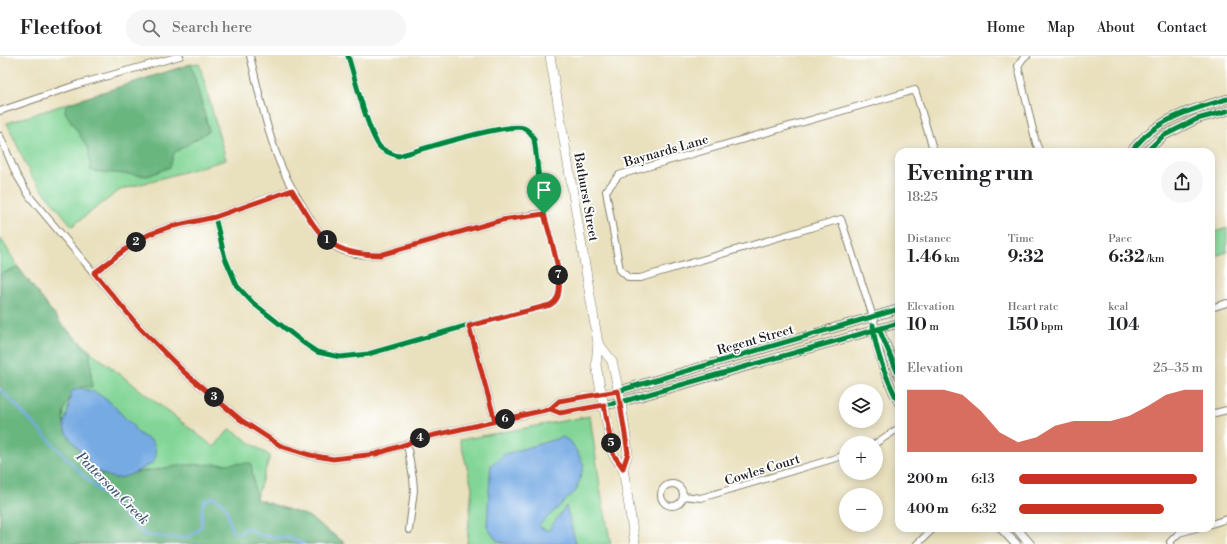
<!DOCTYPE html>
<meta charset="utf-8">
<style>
:root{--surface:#fff;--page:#f6f6f6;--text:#202124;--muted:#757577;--line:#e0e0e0;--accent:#c8321e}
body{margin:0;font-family:"Libre Bodoni",serif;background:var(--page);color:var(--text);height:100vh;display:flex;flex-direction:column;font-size:15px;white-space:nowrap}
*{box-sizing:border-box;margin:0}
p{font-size:13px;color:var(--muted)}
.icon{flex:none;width:22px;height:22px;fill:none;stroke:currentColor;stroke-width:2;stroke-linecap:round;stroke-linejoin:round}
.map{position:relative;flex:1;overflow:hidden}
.panel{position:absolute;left:895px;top:92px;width:320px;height:384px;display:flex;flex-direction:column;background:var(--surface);border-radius:12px;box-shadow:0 2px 10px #0003}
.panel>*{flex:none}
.controls{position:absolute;left:839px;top:328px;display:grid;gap:8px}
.controls a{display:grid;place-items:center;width:44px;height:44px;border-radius:50%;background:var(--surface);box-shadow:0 2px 10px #0003;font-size:20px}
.pin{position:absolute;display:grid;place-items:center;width:34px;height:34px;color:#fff;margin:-41px -17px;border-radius:50% 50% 50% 0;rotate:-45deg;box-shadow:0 0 4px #0007}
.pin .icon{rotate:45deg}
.km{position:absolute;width:20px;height:20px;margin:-10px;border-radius:50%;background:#222;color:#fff;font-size:11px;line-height:20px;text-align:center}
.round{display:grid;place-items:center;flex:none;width:42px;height:42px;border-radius:21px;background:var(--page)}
.headline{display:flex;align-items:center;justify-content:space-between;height:68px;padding:0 12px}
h1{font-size:22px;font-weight:700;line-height:30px}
.metrics{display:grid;grid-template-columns:repeat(3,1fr);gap:6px;height:68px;padding:4px 12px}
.metrics div{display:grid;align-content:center}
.metrics b{font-size:17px;font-weight:700}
.metrics small{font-size:11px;font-weight:400}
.metrics p{font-size:11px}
.chart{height:112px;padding:8px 12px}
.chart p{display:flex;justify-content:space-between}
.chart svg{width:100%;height:72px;margin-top:4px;fill:var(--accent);opacity:.7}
ul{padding:0 12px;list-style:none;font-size:13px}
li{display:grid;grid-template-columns:64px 48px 1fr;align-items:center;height:30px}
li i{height:10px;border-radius:5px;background:var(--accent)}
header{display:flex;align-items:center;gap:24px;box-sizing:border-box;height:56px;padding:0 20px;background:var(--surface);border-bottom:1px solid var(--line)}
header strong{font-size:19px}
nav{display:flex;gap:22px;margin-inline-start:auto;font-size:14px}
.search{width:280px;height:36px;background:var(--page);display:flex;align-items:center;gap:10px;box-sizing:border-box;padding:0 14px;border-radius:22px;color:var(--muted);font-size:15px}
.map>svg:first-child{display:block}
</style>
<header>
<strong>Fleetfoot</strong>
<div class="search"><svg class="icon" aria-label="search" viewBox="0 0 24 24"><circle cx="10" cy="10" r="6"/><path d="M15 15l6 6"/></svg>Search here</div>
<nav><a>Home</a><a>Map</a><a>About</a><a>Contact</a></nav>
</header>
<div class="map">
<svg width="1227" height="488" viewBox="0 0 1227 488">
<rect width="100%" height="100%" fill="#fff"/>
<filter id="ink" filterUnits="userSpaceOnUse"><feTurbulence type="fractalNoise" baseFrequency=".025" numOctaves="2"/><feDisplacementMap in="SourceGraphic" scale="8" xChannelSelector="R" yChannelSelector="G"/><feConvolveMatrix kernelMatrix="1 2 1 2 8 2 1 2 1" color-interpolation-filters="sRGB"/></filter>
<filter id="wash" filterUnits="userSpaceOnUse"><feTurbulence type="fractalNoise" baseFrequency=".012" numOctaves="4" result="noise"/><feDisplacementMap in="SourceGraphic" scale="16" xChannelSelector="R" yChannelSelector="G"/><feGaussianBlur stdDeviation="0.9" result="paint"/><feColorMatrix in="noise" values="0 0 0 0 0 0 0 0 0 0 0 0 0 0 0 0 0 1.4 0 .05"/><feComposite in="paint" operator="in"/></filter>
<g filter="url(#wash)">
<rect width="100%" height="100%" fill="#e9e0bd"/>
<g fill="#82d596" stroke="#4f7859">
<path d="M199,7L226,104L120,134L72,170L31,120L7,67L191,8Z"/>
<path d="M1227,172V196L1211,201V177Z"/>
<path d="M0,181L18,211L62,269L90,295L214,391L230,373L270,400L256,443L308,460L346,488H0Z"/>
<path d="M590,360L601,437L611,488H467L472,431L460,384Z"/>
</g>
<g fill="#69b67f" stroke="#42694e">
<path d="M191,8L209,75L174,97L170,111L148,120L91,115L88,92L65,56L66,48Z"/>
<path d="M18,211L62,269L90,295L92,331C89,331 85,330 82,331C67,336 57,364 68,376C70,378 73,379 76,380L82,406L94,419L133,417L184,409L251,407L256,443L308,460L346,488H0V218Z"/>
</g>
<g fill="#76aae3" stroke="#496380">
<path d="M80,332L95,336L107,344L113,349L126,363L132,368L134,372L139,378L152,385L155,392L156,399L153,407L130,419L120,422H114L105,419L92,411L69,381L64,372V367L67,359L71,336L73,334Z"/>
<path d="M563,381L572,387L584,409L576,435L538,470L548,475L566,450L576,488H507L497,485L487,471L490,420L491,409L505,398Z"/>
</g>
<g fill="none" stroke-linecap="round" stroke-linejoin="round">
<path stroke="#76aae3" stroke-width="2.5" d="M0,333L82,418L145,479L164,481L184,482L189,481L198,474L202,469V453L204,445L214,441C234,454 225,459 232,475C238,478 240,478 245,473L249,472L258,479L288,482L304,488"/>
</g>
</g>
<g filter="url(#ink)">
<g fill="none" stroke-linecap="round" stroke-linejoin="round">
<defs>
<g id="minor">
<path d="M250,0C258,31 264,64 275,94C282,116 293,135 305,154C314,169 323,185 339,193C351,199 367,199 380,199L502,164L544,157"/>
<path d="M1027,0L1024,1L1018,10L1036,87L1040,96"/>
<path d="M0,55L79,28L180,0"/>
<path d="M0,80L16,118L30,141L140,272L185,317L241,364L281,390L309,399L333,403L376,398L407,388L417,383L550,353L559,345L618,335"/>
<path d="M215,161L225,202L237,230L253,247L305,288L317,296L340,301L368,298L469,269L550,249C557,245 558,240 559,231C560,207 550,182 545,159C539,135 538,108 534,83C532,79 529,74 524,72C507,66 420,94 398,100C392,98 386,96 381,92C369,81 354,18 348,0"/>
<path d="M94,217L137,185L150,178L169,171L215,161L292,134"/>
<path d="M1211,252L1227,247"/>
<path d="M874,264L841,163L640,222H629L620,214L606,135L619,119L915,34L934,96"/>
<path d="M469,269L495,365"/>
<path d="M550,353L560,357L604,349"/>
<path d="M1211,358L1227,354"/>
<path d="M876,387L899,372"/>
<path d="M407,388L413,422L414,434L409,474"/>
<circle cx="672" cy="439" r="11"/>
<path d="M683,440L701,442L846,399"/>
<path d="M1211,468L1227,463"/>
<path d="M917,488L934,472"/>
<path d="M1171,488L1170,486L1179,477L1196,472"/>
</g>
<g id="tertiary">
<path d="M1130,96C1137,89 1143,81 1150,76C1173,58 1200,51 1227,43"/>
<path d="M1146,96L1163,80L1197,63L1227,55"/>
<path d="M873,261C875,291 885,321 899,347"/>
<path d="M879,273L899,320"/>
<path d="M618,335L899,253"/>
<path d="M604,349L621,346L899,267"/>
<path d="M1001,472L1016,488"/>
<path d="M1016,472L1030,488"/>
</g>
<g id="secondary">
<path d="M550,0L598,287L596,309L613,398L623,412"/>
<path d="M598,287L612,305L621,346L628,397L623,412L635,488"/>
</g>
</defs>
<use href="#minor" stroke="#827e6c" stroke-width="8"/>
<use href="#tertiary" stroke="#827e6c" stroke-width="10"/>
<use href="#secondary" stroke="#827e6c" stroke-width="10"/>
<use href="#minor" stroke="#fff" stroke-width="6"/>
<use href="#tertiary" stroke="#fff" stroke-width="8"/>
<use href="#secondary" stroke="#fff" stroke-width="9"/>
<defs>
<g id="cycleway">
<path d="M1130,96C1137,89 1143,81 1150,76C1173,58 1200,51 1227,43"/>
<path d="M1146,96L1163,80L1197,63L1227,55"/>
<path d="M215,161L225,202L237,230L253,247L305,288L317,296L340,301L368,298L469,269L550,249C557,245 558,240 559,231C560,207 550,182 545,159C539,135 538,108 534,83C532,79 529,74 524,72C507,66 420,94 398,100C392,98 386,96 381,92C369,81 354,18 348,0"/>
<path d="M873,269C875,296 887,324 899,347"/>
<path d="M879,273L899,320"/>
<path d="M618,335L899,253"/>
<path d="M604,349L621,346L899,267"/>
</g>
</defs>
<use href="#cycleway" stroke="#fff" stroke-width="8"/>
<use href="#cycleway" stroke="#00873e" stroke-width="5"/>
</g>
</g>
<g fill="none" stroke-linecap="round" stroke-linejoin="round" filter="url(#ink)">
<defs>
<path id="route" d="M544,158L502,164L380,199C325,199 318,176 292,134L215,161L169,171L150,178L137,185L94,217L140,272L185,317L241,364L281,390L310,399L333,403L376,398L407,388L417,383L550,353L560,357L604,349L613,398L623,412L628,397L618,335L559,345L550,353L495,365L469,270L550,249C554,247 556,245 558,240C564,221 549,178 544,158"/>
</defs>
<use href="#route" stroke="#fff" stroke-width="8"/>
<use href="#route" stroke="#c8321e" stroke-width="5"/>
</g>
<g text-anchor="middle" stroke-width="3.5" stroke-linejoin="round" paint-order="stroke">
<g font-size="13" fill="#1c1c1c" stroke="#fff">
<text transform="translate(666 94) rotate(-16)" y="5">Baynards Lane</text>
<text transform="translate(587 141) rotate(80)" y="5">Bathurst Street</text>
<text transform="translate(755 283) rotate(-16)" y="5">Regent Street</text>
<text transform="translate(762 413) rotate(-17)" y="5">Cowles Court</text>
</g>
<g font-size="14" font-style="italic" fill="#445c76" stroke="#fff">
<text transform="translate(113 432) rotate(45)" y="5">Patterson Creek</text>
</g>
</g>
</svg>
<div class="controls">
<a><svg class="icon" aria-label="layers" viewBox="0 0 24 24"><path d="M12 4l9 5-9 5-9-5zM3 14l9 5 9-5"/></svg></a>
<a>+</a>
<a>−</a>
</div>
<div class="pin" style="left:544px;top:158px;background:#1e9e55"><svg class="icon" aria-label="arrive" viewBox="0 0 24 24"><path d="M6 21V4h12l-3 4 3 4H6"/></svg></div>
<b class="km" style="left:327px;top:184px">1</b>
<b class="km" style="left:136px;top:186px">2</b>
<b class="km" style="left:214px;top:341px">3</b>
<b class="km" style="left:420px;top:382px">4</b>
<b class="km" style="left:611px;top:387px">5</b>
<b class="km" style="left:505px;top:363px">6</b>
<b class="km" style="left:558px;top:219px">7</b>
<section class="panel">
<div class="headline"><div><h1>Evening run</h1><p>18:25</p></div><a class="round"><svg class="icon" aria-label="share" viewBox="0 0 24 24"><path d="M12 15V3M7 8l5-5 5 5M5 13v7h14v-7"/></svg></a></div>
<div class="metrics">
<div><p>Distance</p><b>1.46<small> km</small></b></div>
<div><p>Time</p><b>9:32</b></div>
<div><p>Pace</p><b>6:32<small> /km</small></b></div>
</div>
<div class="metrics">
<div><p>Elevation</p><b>10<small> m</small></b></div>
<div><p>Heart rate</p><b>150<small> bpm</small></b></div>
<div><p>kcal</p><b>104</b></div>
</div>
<div class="chart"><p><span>Elevation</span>25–35 m</p>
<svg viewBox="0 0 160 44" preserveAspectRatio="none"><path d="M0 44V6L10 6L20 6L30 9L40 19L50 32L60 38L70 35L80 28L90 25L100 25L110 25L120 22L130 16L140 9L150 6L160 6V44z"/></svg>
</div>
<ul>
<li><b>200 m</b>6:13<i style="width:97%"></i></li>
<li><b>400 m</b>6:32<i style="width:79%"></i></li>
</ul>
</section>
</div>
